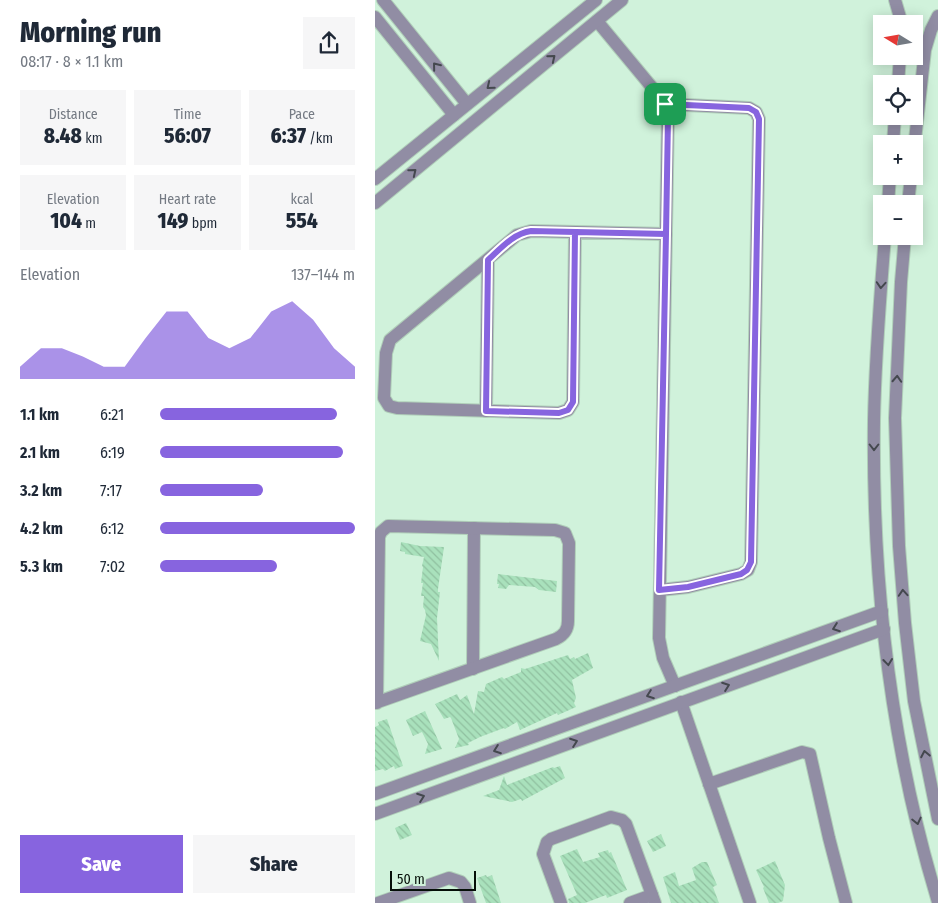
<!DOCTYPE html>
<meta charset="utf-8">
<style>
:root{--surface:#fff;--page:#f6f6f7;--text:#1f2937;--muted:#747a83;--accent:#8764df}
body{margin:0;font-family:"Fira Sans Condensed",sans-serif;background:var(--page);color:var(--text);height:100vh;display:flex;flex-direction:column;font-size:19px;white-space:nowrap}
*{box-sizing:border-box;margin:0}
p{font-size:16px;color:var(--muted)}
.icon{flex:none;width:28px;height:28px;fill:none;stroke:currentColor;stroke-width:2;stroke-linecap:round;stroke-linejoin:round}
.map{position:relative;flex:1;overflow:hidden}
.details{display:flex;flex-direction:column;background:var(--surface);width:375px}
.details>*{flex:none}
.needle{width:32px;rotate:281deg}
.tools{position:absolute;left:498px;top:15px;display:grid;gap:10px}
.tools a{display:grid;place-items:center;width:50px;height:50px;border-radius:0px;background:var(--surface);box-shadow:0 2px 12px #0003;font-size:25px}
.scale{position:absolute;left:15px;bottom:12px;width:86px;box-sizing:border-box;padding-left:5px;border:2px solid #050f08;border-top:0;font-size:14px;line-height:18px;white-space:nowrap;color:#050f08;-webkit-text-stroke:4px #d0f2db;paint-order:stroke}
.pin{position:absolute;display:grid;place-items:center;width:42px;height:42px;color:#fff;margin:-21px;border-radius:10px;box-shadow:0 2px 8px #0006}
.round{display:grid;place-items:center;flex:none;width:52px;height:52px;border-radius:0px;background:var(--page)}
.summary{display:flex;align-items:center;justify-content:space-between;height:85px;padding:0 20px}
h1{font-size:28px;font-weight:800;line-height:38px}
.stats{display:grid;grid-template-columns:repeat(3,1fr);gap:8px;height:85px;padding:5px 20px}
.stats div{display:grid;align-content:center;border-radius:0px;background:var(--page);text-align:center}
.stats b{font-size:21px;font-weight:800}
.stats small{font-size:14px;font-weight:400}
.stats p{font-size:14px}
.chart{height:140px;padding:10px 20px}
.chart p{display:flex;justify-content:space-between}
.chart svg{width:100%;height:90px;margin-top:5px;fill:var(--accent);opacity:.7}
.primary-button{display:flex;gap:10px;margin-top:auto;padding:10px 20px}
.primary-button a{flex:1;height:58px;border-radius:0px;background:var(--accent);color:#fff;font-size:20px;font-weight:800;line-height:58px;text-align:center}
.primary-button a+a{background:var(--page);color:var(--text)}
ul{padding:0 20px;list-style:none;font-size:16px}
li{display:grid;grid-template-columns:80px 60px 1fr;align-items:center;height:38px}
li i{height:12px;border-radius:6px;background:var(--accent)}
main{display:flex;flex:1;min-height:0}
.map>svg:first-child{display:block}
</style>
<main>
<section class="details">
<div class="summary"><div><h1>Morning run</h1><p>08:17 · 8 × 1.1 km</p></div><a class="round"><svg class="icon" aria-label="share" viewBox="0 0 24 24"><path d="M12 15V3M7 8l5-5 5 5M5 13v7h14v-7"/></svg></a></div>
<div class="stats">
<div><p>Distance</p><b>8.48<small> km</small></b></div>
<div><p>Time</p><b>56:07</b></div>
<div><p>Pace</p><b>6:37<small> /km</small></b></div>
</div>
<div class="stats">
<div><p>Elevation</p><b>104<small> m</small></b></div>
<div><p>Heart rate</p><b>149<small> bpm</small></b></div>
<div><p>kcal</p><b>554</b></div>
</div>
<div class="chart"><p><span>Elevation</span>137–144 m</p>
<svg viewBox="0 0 160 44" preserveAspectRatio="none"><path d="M0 44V38L10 29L20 29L30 33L40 38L50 38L60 24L70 11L80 11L90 24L100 29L110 24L120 11L130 6L140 15L150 29L160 38V44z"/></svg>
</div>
<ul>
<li><b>1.1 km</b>6:21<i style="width:91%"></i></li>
<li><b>2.1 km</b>6:19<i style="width:94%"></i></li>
<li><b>3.2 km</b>7:17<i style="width:53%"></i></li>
<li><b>4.2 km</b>6:12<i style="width:100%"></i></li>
<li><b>5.3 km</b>7:02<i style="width:60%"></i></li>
</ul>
<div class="primary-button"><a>Save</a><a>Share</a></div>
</section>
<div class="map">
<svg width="563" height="903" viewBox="0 0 563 903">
<defs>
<pattern id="building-back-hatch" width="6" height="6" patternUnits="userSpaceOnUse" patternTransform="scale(1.25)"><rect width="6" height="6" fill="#a9e1bc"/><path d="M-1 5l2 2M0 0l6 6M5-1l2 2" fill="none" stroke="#90c0a0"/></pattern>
</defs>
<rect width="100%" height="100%" fill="#d0f2db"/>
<g fill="url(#building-back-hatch)">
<path d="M26,542L45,546L69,547L63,589V592H65L62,618L64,661L56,644L45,641L51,615L50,610L48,607L49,596H46L48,583H46L48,567L47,566L49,557L30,554V552L25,551Z"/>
<path d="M123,574L182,581L181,592L164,590L160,587L134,585L131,589L123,588L124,584H122Z"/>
<path d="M213,653L218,668L197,680L201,698L199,703L201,707L183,715L182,713L145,730L142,722L130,729L129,728L105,737L93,743L94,745L80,748L84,739L76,718L75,717L69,719L60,704L82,694L85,700L92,695L99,714L103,691L109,692L111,684L127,677L129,679L146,672V668L150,669L193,655L195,659L199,657L200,659Z"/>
<path d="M50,711L67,749L50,754L53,744L47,732L38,736L31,720Z"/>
<path d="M12,719L28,766L20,769L19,766L10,771L8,769L0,771V727L4,725L3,722Z"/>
<path d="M185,766L190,778L147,801L146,799L137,802L108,796L124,790L129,776L132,785L178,767L179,768Z"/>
<path d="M31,823L37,835L25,840L20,828Z"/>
<path d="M286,834L291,846L278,852L272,841Z"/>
<path d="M202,849L208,862L225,857L223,853L233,850L234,853L236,852L252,890L232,898L231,895L210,903H194L193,899L202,895L185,856Z"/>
<path d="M400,861L410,885L408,901L403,903H394L388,888L389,887L381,870Z"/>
<path d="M327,862H332L342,885L338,887L344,903H296L288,877L300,872L304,886L321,880L317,868Z"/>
<path d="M111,875L112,877L117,875L126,903H111L102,878Z"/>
</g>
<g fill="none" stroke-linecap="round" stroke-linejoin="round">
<defs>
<g id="minor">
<path d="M8,0L92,104"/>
<path d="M520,0L527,24"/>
<path d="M0,17L79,115"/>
<path d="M222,21L285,97L293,113L284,638L288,658L300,686"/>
<path d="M523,84L525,56"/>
<path d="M518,144L520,116"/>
<path d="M539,149L550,50L556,30L563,16"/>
<path d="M0,179L221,0"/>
<path d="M0,203L247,0"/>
<path d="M513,204L515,176"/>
<path d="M533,204L536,176"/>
<path d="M200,232L198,402L193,410L184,413L22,408L14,406L9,398L11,353L15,340L142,235L156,231L291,234"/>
<path d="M510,236C505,298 500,359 499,421C497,583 516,747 563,902"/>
<path d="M530,236L526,282L520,418L524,546L530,623L539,701L563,819"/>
<path d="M111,411L113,260"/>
<path d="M285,590L313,587L366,574L373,570L376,562L384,119L381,112L374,108L290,104"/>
<path d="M98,669L99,528"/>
<path d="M306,702L375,903"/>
<path d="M0,703L181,639C189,635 193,630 193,621L194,543L190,533L180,530L13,526L6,532L4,537L2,703"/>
<path d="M334,784L427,752L435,754L454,838L471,903"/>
<path d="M0,794L507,611"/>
<path d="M0,814L509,629"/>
<path d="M3,903L74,878L86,882L90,887L95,903"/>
<path d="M186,903L168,854L172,842L176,839L236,817L247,820L251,824L280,903"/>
<path d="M255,903L277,895"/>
</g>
</defs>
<use href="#minor" stroke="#b0ceb9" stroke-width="14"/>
<use href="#minor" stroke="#918da4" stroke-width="12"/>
</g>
<defs><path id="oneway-chevron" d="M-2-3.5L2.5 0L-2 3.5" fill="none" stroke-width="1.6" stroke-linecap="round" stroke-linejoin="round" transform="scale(1.25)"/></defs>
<g stroke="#44484e">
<use href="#oneway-chevron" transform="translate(177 58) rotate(-39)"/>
<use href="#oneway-chevron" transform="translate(61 66) rotate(-129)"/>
<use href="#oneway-chevron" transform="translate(115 86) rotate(141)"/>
<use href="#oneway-chevron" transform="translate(38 172) rotate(-39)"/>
<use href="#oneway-chevron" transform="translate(506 285) rotate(94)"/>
<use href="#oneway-chevron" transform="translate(522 379) rotate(-87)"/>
<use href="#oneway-chevron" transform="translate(499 447) rotate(90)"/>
<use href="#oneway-chevron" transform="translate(528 593) rotate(-94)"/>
<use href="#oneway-chevron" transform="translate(461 628) rotate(160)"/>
<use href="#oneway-chevron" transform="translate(513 662) rotate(83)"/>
<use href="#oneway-chevron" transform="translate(351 686) rotate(-20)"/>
<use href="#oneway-chevron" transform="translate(275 695) rotate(160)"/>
<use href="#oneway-chevron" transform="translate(199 742) rotate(-20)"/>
<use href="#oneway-chevron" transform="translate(122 750) rotate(160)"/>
<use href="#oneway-chevron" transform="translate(550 754) rotate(-101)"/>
<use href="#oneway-chevron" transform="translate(46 797) rotate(-20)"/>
<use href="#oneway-chevron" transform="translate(542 821) rotate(77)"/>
</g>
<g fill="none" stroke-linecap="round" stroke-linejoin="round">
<defs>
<path id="route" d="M290,104L293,118L291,234L200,232L198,402L193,410L184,413L111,411L113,260C125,249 139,233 156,231L291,234L284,590L313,587L366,574L372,570L376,562L384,119L381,112L374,108L290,104"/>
</defs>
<use href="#route" stroke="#fff" stroke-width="10"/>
<use href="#route" stroke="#8764df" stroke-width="6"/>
</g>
</svg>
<div class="tools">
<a><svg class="needle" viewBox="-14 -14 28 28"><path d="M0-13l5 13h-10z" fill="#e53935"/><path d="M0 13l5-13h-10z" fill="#747a83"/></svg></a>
<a><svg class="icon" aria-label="locate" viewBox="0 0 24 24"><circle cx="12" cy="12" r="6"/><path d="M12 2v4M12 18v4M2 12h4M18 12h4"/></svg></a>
<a>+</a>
<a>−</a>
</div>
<div class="scale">50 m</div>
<div class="pin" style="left:290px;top:104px;background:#1e9e55"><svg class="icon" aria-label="arrive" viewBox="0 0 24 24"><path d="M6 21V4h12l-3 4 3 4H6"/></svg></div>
</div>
</main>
